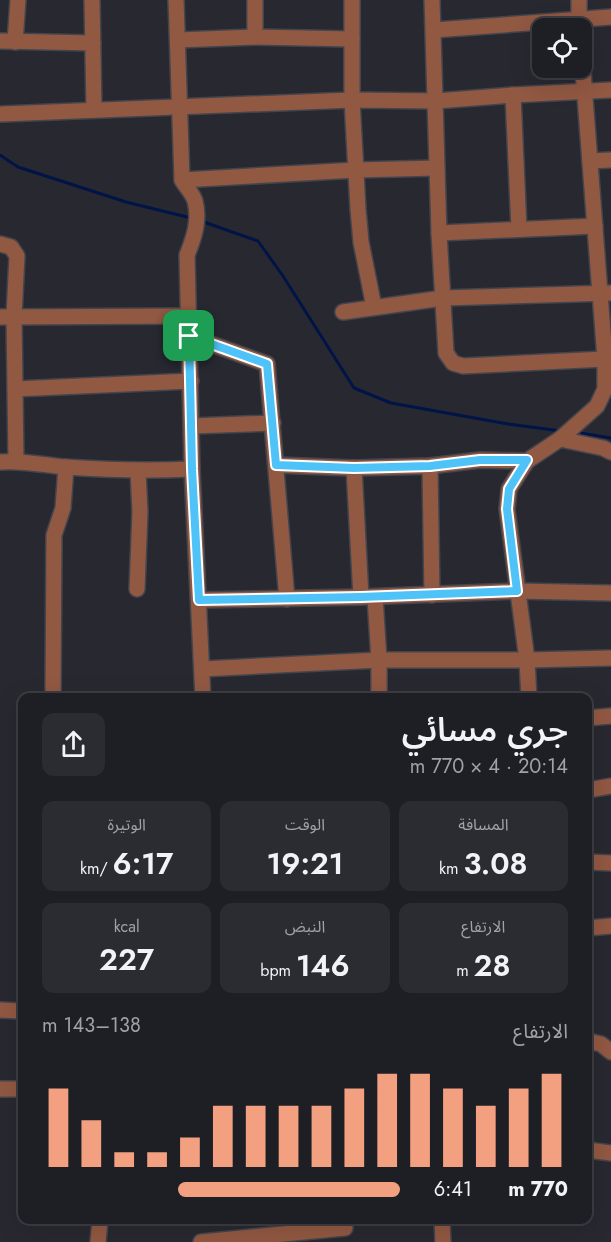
<!DOCTYPE html>
<html lang="ar">
<meta charset="utf-8">
<style>
:root{--surface:#1e1e25;--page:#2b2b32;--text:#f1f3f6;--muted:#a1a2a7;--line:#3c3c42;--accent:#f2a080}
body{margin:0;font-family:Jost,"Noto Sans Arabic",sans-serif;background:var(--page);color:var(--text);direction:rtl;height:100vh;display:flex;flex-direction:column;font-size:22px;white-space:nowrap}
*{box-sizing:border-box;margin:0}
p{font-size:20px;color:var(--muted)}
.icon{flex:none;width:33px;height:33px;fill:none;stroke:currentColor;stroke-width:2;stroke-linecap:round;stroke-linejoin:round}
.map{position:relative;flex:1;overflow:hidden;direction:ltr}
.drawer{position:absolute;left:18px;top:693px;width:574px;height:531px;display:flex;flex-direction:column;background:var(--surface);border-radius:12px;box-shadow:0 6px 24px #0002,0 0 0 2px var(--line);direction:rtl}
.drawer>*{flex:none}
.fabs{position:absolute;left:532px;top:18px;display:grid;gap:12px}
.fabs a{display:grid;place-items:center;width:60px;height:60px;border-radius:12px;background:var(--surface);box-shadow:0 6px 24px #0002,0 0 0 2px var(--line);font-size:30px}
.pin{position:absolute;display:grid;place-items:center;width:51px;height:51px;color:#fff;margin:-26px;border-radius:12px;box-shadow:0 3px 9px #0006}
.round{display:grid;place-items:center;flex:none;width:63px;height:63px;border-radius:12px;background:var(--page)}
.headline{display:flex;align-items:center;justify-content:space-between;height:102px;padding:0 24px}
h1{font-size:33px;font-weight:600;line-height:45px}
.stats{display:grid;grid-template-columns:repeat(3,1fr);gap:9px;height:102px;padding:6px 24px}
.stats div{display:grid;align-content:center;border-radius:12px;background:var(--page);text-align:center}
.stats b{font-size:30px;font-weight:600}
.stats small{font-size:16px;font-weight:400}
.stats p{font-size:16px}
.chart{height:168px;padding:12px 24px}
.chart p{display:flex;justify-content:space-between}
.chart svg{width:100%;height:108px;margin-top:6px;stroke:var(--accent);stroke-width:6}
ul{padding:0 24px;list-style:none;font-size:20px}
li{display:grid;grid-template-columns:96px 72px 1fr;align-items:center;height:45px}
li i{height:15px;border-radius:8px;background:var(--accent)}
.map>svg:first-child{display:block}
</style>
<div class="map">
<svg width="611" height="1242" viewBox="0 0 611 1242">
<rect width="100%" height="100%" fill="#282831"/>
<g fill="none" stroke-linecap="round" stroke-linejoin="round">
<g stroke="#001447" stroke-width="3">
<path d="M0,155L18,167L126,202L191,218"/>
<path d="M201,221L258,241L283,276L354,388L391,403L508,424L561,431"/>
<path d="M574,432L611,438"/>
</g>
<defs>
<g id="minor">
<path d="M92,0L94,110"/>
<path d="M176,0L182,180C186,187 193,194 195,201C200,220 194,238 187,255L192,469L203,698"/>
<path d="M352,0V100L358,209L361,242L374,307"/>
<path d="M432,0L439,233L446,353L453,363L463,366L605,359"/>
<path d="M579,0V28"/>
<path d="M434,30L611,17"/>
<path d="M255,37V0"/>
<path d="M178,40L255,37L352,39"/>
<path d="M0,41L93,43"/>
<path d="M15,42L18,0"/>
<path d="M513,95L519,229"/>
<path d="M2,114L352,100L436,101L513,95L611,90"/>
<path d="M590,161L611,160"/>
<path d="M182,180L356,170L437,168"/>
<path d="M439,233L595,226"/>
<path d="M0,244L11,247L17,256L14,316L16,461"/>
<path d="M343,312L443,298L611,293"/>
<path d="M0,317L188,316"/>
<path d="M189,336L267,364L287,599"/>
<path d="M15,389L191,381"/>
<path d="M192,426L273,423"/>
<path d="M560,439L603,448L611,452"/>
<path d="M0,462C22,460 43,465 65,467C108,470 150,471 192,469"/>
<path d="M276,465L354,468L430,466L480,460L527,461"/>
<path d="M430,466L432,595"/>
<path d="M354,468L361,597"/>
<path d="M137,589L140,512L138,471"/>
<path d="M375,597L379,660V698"/>
<path d="M199,600L361,597L517,591L611,593"/>
<path d="M202,669L379,660H527L611,658"/>
<path d="M53,698L54,535L63,508L66,467"/>
<path d="M529,698L527,660L507,509L509,489L527,461L560,439L597,406L605,389V359L582,58"/>
<path d="M588,718L611,716"/>
<path d="M588,790L611,786"/>
<path d="M588,862L611,863"/>
<path d="M588,928L611,926"/>
<path d="M0,1010L22,1011"/>
<path d="M588,1041L601,1044L611,1052"/>
<path d="M0,1089H22"/>
<path d="M588,1150L611,1153"/>
<path d="M442,1220L443,1242"/>
<path d="M98,1242L100,1220"/>
<path d="M201,1242L345,1228"/>
</g>
</defs>
<use href="#minor" stroke="#44444d" stroke-width="18"/>
<use href="#minor" stroke="#915842" stroke-width="15"/>
</g>
<g fill="none" stroke-linecap="round" stroke-linejoin="round">
<defs>
<path id="route" d="M189,336L267,364L276,465L354,468L430,466L480,460H527L509,489L507,509L517,591L361,597L199,600L192,469Z"/>
</defs>
<use href="#route" stroke="#fff" stroke-width="12"/>
<use href="#route" stroke="#4fc3f7" stroke-width="8"/>
</g>
</svg>
<div class="fabs">
<a><svg class="icon" aria-label="locate" viewBox="0 0 24 24"><circle cx="12" cy="12" r="6"/><path d="M12 2v4M12 18v4M2 12h4M18 12h4"/></svg></a>
</div>
<div class="pin" style="left:189px;top:336px;background:#1e9e55"><svg class="icon" aria-label="arrive" viewBox="0 0 24 24"><path d="M6 21V4h12l-3 4 3 4H6"/></svg></div>
<section class="drawer">
<div class="headline"><div><h1>جري مسائي</h1><p>20:14 · 4 × 770 m</p></div><a class="round"><svg class="icon" aria-label="share" viewBox="0 0 24 24"><path d="M12 15V3M7 8l5-5 5 5M5 13v7h14v-7"/></svg></a></div>
<div class="stats">
<div><p>المسافة</p><b>3.08<small> km</small></b></div>
<div><p>الوقت</p><b>19:21</b></div>
<div><p>الوتيرة</p><b>6:17<small> /km</small></b></div>
</div>
<div class="stats">
<div><p>الارتفاع</p><b>28<small> m</small></b></div>
<div><p>النبض</p><b>146<small> bpm</small></b></div>
<div><p>kcal</p><b>227</b></div>
</div>
<div class="chart"><p><span>الارتفاع</span>138–143 m</p>
<svg viewBox="0 0 160 44" preserveAspectRatio="none"><path d="M5 44V12M15 44V25M25 44V38M35 44V38M45 44V32M55 44V19M65 44V19M75 44V19M85 44V19M95 44V12M105 44V6M115 44V6M125 44V12M135 44V19M145 44V12M155 44V6"/></svg>
</div>
<ul>
<li><b>770 m</b>6:41<i style="width:62%"></i></li>
</ul>
</section>
</div>
